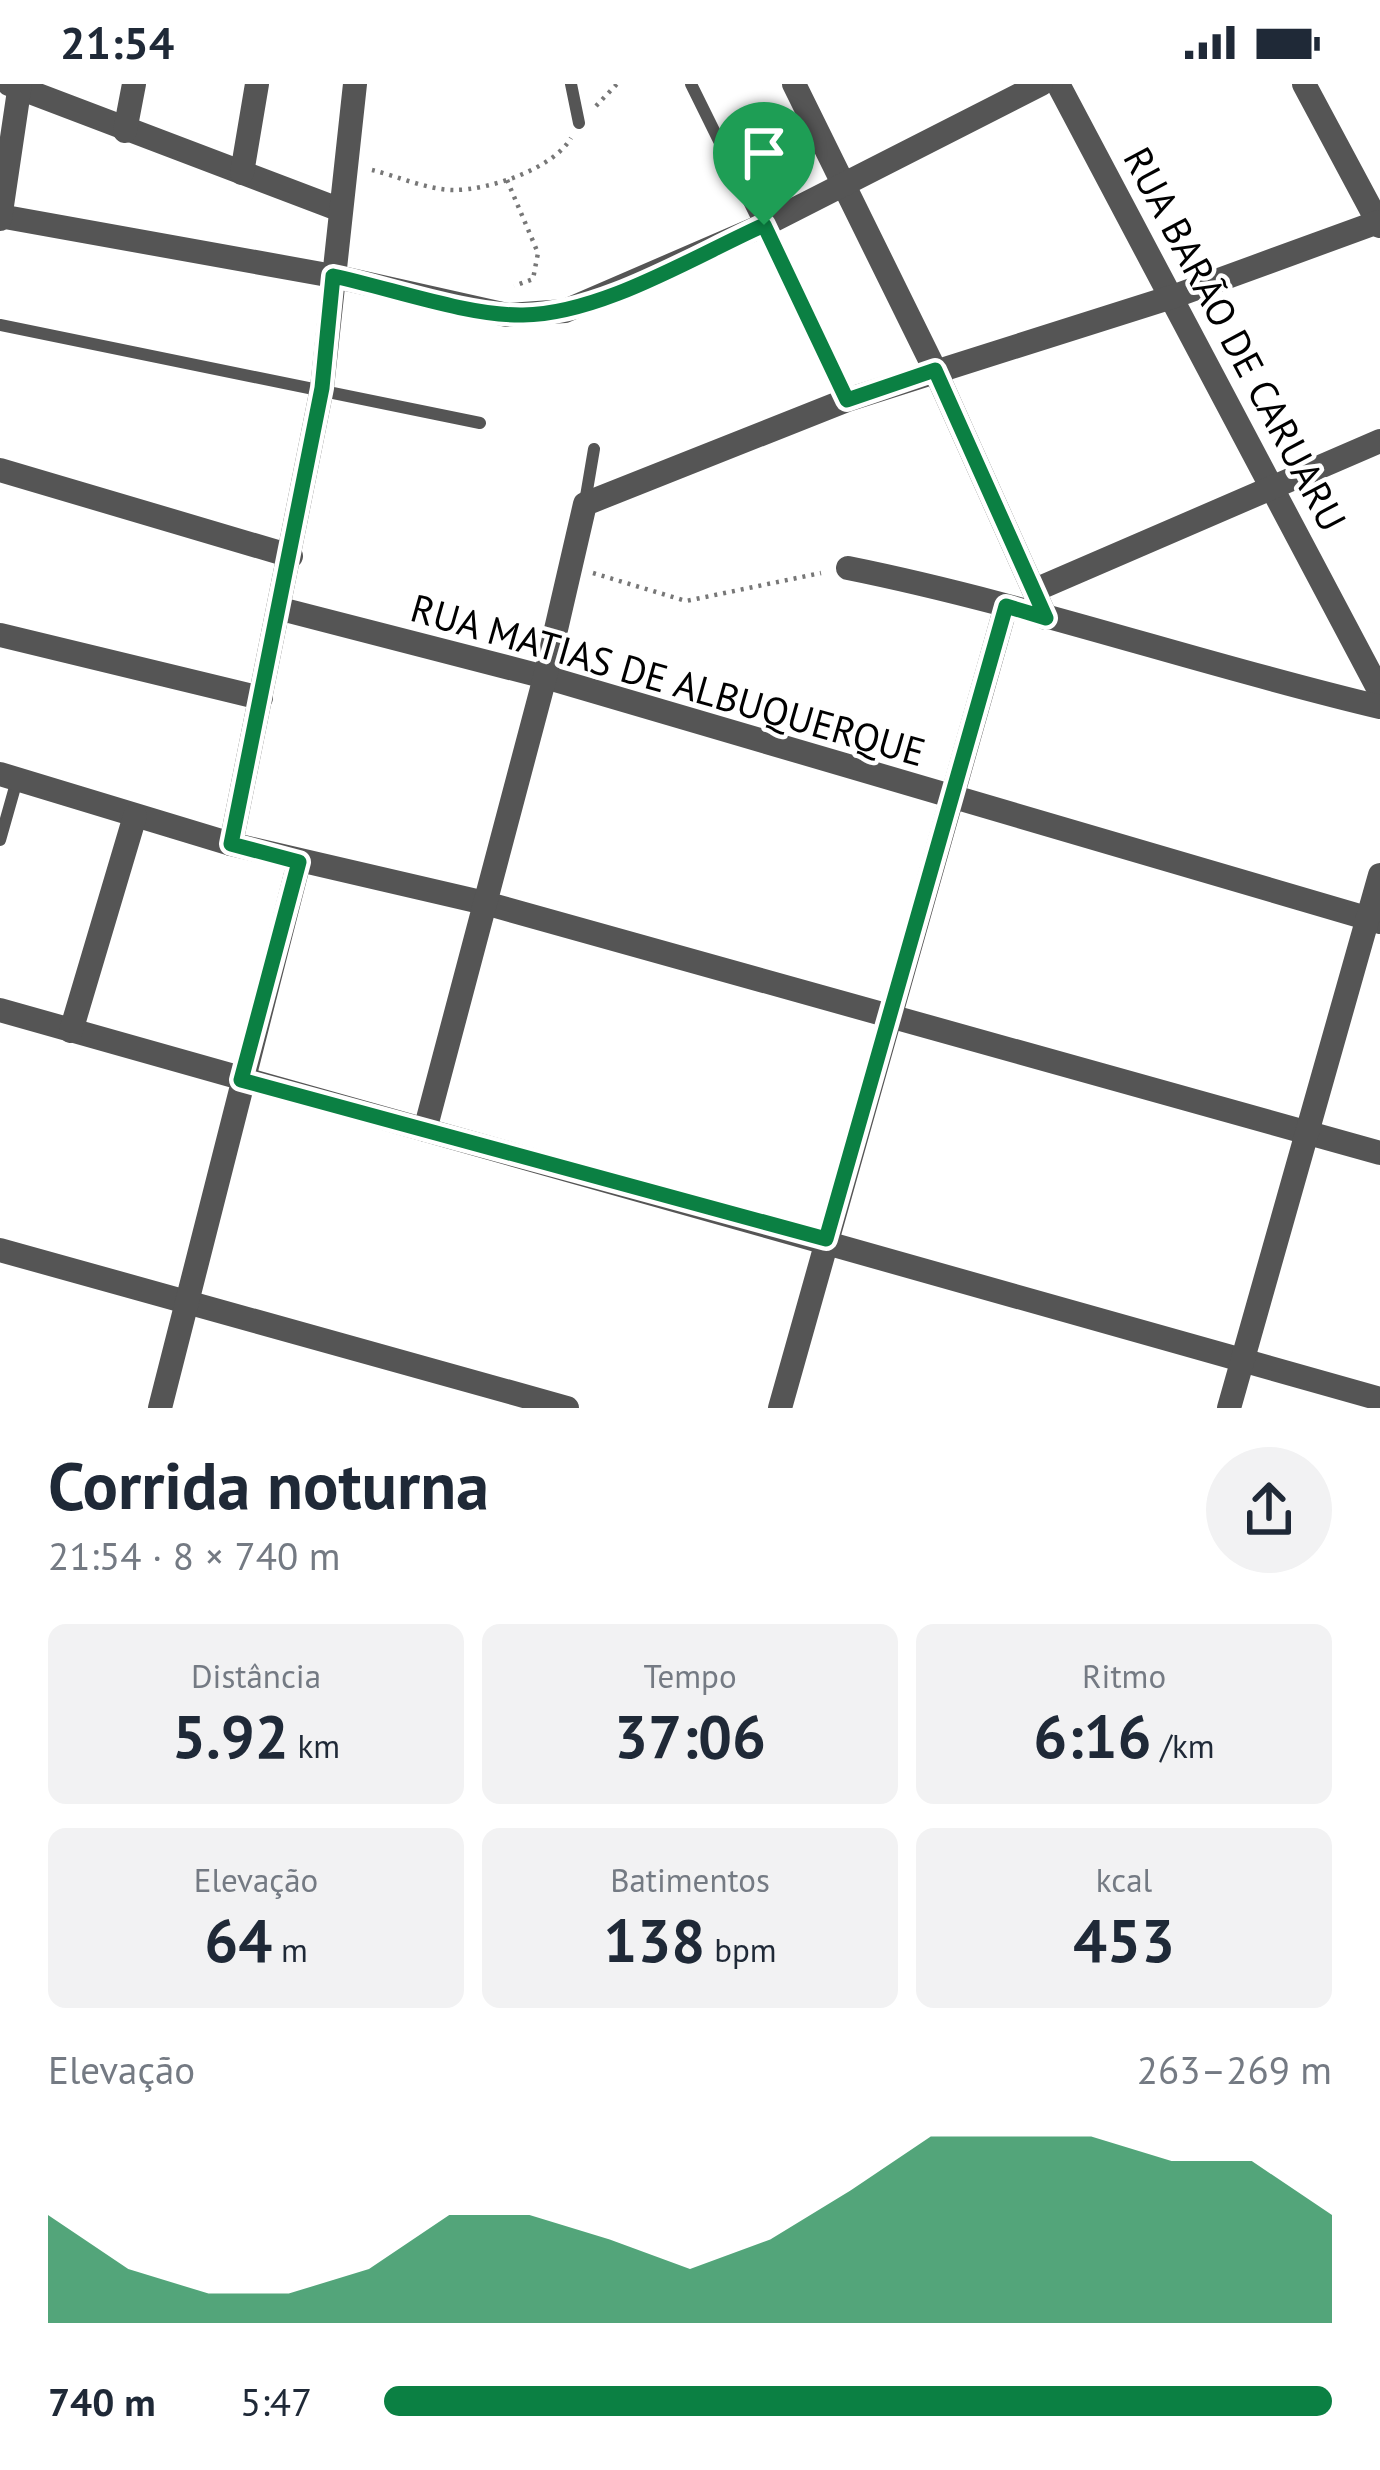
<!DOCTYPE html>
<html lang="pt">
<meta charset="utf-8">
<style>
:root{--surface:#fff;--page:#f2f2f3;--text:#1f2937;--muted:#747a83;--accent:#0b8043}
body{margin:0;font-family:"PT Sans",sans-serif;background:var(--page);color:var(--text);height:100vh;display:flex;flex-direction:column;font-size:45px;white-space:nowrap}
*{box-sizing:border-box;margin:0}
p{font-size:39px;color:var(--muted)}
.icon{flex:none;width:66px;height:66px;fill:none;stroke:currentColor;stroke-width:2;stroke-linecap:round;stroke-linejoin:round}
.map{position:relative;height:1324px;overflow:hidden}
.details{display:flex;flex-direction:column;background:var(--surface);flex:1}
.details>*{flex:none}
.pin{position:absolute;display:grid;place-items:center;width:102px;height:102px;color:#fff;margin:-123px -51px;border-radius:50% 50% 50% 0;rotate:-45deg;box-shadow:0 0 12px #0007}
.pin .icon{rotate:45deg}
.round{display:grid;place-items:center;flex:none;width:126px;height:126px;border-radius:63px;background:var(--page)}
.head{display:flex;align-items:center;justify-content:space-between;height:204px;padding:0 48px}
h1{font-size:66px;font-weight:600;line-height:90px}
.metrics{display:grid;grid-template-columns:repeat(3,1fr);gap:18px;height:204px;padding:12px 48px}
.metrics div{display:grid;align-content:center;border-radius:18px;background:var(--page);text-align:center}
.metrics b{font-size:60px;font-weight:600}
.metrics small{font-size:33px;font-weight:400}
.metrics p{font-size:33px}
.chart{height:336px;padding:24px 48px}
.chart p{display:flex;justify-content:space-between}
.chart svg{width:100%;height:216px;margin-top:12px;fill:var(--accent);opacity:.7}
ul{padding:0 48px;list-style:none;font-size:39px}
li{display:grid;grid-template-columns:192px 144px 1fr;align-items:center;height:90px}
li i{height:30px;border-radius:15px;background:var(--accent)}
.status{display:flex;justify-content:space-between;align-items:center;height:84px;padding:0 60px;background:var(--surface);direction:ltr}
.status svg{height:33px;fill:currentColor}
.map>svg:first-child{display:block}
</style>
<div class="status"><b>21:54</b><svg viewBox="0 0 49 12"><path d="M0 12V9h3v3zM5 12V6h3v6zM10 12V3h3v9zM15 12V0h3v12zM26 1h20v11H26zM47 4h2v5h-2z"/></svg></div>
<div class="map">
<svg width="1380" height="1324" viewBox="0 0 1380 1324">
<rect width="100%" height="100%" fill="#fff"/>
<g fill="none" stroke-linecap="round" stroke-linejoin="round">
<g stroke="#777" stroke-width="4.5" stroke-dasharray="3 6" stroke-linecap="butt">
<path d="M596,22L617,0"/>
<path d="M372,86C397,92 428,106 454,106C489,106 553,85 571,54"/>
<path d="M507,96L538,169L533,195L514,202"/>
<path d="M593,489L686,517L821,489"/>
</g>
<g stroke="#555" stroke-width="12">
<path d="M571,0L579,39"/>
<path d="M691,0L847,316"/>
<path d="M0,241L480,339"/>
<path d="M585,418L594,365"/>
<path d="M0,756L17,696"/>
</g>
<g stroke="#555" stroke-width="24">
<path d="M9,0L338,125"/>
<path d="M794,0L935,286L1046,534"/>
<path d="M1058,0L1380,608"/>
<path d="M1304,0L1380,142"/>
<path d="M125,47L134,0"/>
<path d="M242,89L257,0"/>
<path d="M0,132L333,192L507,231L565,227L764,141L1041,0"/>
<path d="M0,135L20,0"/>
<path d="M0,386L291,472"/>
<path d="M848,484C1027,520 1202,581 1380,623"/>
<path d="M1035,506L1380,357"/>
<path d="M281,525L545,593L1380,838"/>
<path d="M0,551L261,614"/>
<path d="M0,690L231,760L485,819L1380,1069"/>
<path d="M231,760L322,304L355,0"/>
<path d="M0,926L1380,1315"/>
<path d="M71,947L135,732"/>
<path d="M425,1046L545,593L585,420L847,316L1175,212L1378,138"/>
<path d="M0,1166L567,1324"/>
<path d="M160,1324L299,778"/>
<path d="M780,1324L1006,522"/>
<path d="M1229,1324L1380,791"/>
</g>
</g>
<g fill="none" stroke-linecap="round" stroke-linejoin="round">
<defs>
<path id="route" d="M764,141L847,316L935,286L1046,534L1006,522L826,1155L241,996L299,778L231,760L322,304L333,192C390,204 467,232 523,231C601,230 693,173 764,141Z"/>
</defs>
<use href="#route" stroke="#fff" stroke-width="24"/>
<use href="#route" stroke="#0b8043" stroke-width="15"/>
</g>
<g text-anchor="middle" stroke-width="9" stroke-linejoin="round" paint-order="stroke">
<g font-size="39" fill="#000" stroke="#fff">
<text transform="translate(1235 255) rotate(62)" y="14">RUA BARÃO DE CARUARU</text>
<text transform="translate(668 596) rotate(16)" y="14">RUA MATIAS DE ALBUQUERQUE</text>
</g>
</g>
</svg>
<div class="pin" style="left:764px;top:141px;background:#1e9e55"><svg class="icon" aria-label="arrive" viewBox="0 0 24 24"><path d="M6 21V4h12l-3 4 3 4H6"/></svg></div>
</div>
<section class="details">
<div class="head"><div><h1>Corrida noturna</h1><p>21:54 · 8 × 740 m</p></div><a class="round"><svg class="icon" aria-label="share" viewBox="0 0 24 24"><path d="M12 15V3M7 8l5-5 5 5M5 13v7h14v-7"/></svg></a></div>
<div class="metrics">
<div><p>Distância</p><b>5.92<small> km</small></b></div>
<div><p>Tempo</p><b>37:06</b></div>
<div><p>Ritmo</p><b>6:16<small> /km</small></b></div>
</div>
<div class="metrics">
<div><p>Elevação</p><b>64<small> m</small></b></div>
<div><p>Batimentos</p><b>138<small> bpm</small></b></div>
<div><p>kcal</p><b>453</b></div>
</div>
<div class="chart"><p><span>Elevação</span>263–269 m</p>
<svg viewBox="0 0 160 44" preserveAspectRatio="none"><path d="M0 44V22L10 33L20 38L30 38L40 33L50 22L60 22L70 27L80 33L90 27L100 17L110 6L120 6L130 6L140 11L150 11L160 22V44z"/></svg>
</div>
<ul>
<li><b>740 m</b>5:47<i style="width:100%"></i></li>
</ul>
</section>
